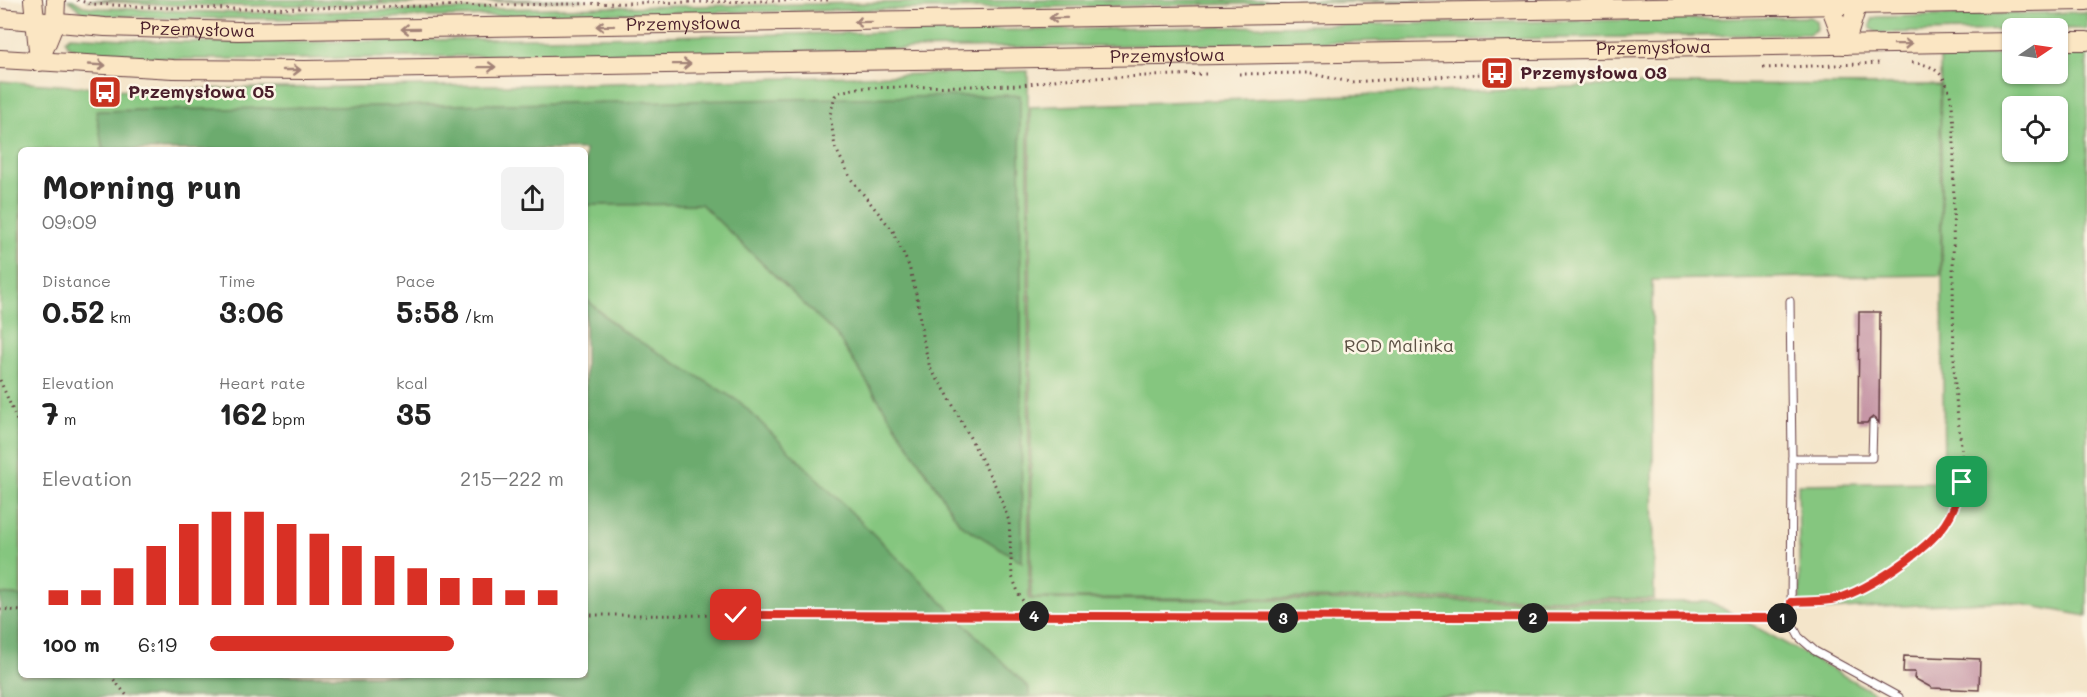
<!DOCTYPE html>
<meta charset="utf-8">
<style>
:root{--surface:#fff;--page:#f2f2f2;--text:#222;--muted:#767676;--accent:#d93025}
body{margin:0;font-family:Mali,sans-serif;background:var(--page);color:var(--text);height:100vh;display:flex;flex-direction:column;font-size:22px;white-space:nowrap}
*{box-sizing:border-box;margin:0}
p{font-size:20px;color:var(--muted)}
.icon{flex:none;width:33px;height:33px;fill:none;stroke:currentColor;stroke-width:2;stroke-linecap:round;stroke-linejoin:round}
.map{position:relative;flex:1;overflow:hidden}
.details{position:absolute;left:18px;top:147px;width:570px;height:531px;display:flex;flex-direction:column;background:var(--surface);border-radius:9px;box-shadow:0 2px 4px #0004}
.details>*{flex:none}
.needle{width:39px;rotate:77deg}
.tools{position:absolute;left:2002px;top:18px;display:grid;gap:12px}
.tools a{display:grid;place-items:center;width:66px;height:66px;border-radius:9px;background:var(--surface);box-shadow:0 2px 4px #0004;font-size:30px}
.pin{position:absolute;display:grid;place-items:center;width:51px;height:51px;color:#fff;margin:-26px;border-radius:12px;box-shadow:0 3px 9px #0006}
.km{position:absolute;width:30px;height:30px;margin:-15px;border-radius:50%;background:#222;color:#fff;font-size:16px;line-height:30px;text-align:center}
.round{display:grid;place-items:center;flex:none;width:63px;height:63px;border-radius:9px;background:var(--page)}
.headline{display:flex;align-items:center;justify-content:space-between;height:102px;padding:0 24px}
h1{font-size:33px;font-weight:700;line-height:45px}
.stats{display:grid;grid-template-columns:repeat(3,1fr);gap:9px;height:102px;padding:6px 24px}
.stats div{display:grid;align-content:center}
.stats b{font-size:30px;font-weight:700}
.stats small{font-size:16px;font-weight:400}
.stats p{font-size:16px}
.chart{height:168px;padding:12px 24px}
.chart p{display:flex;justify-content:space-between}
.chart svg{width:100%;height:108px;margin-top:6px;stroke:var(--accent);stroke-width:6}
ul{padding:0 24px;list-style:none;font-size:20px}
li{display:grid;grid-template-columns:96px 72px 1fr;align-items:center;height:45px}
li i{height:15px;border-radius:8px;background:var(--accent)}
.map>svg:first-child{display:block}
</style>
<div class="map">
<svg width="2087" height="697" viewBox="0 0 2087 697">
<rect width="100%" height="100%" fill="#fcf5e5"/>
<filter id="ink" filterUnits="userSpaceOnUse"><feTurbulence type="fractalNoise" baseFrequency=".0167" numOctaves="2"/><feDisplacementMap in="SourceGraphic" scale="12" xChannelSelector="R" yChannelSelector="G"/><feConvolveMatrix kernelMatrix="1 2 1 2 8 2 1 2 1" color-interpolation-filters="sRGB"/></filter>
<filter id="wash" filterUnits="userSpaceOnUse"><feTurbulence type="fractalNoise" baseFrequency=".008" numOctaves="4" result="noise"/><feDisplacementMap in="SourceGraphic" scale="24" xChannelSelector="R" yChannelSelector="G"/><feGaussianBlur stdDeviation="1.35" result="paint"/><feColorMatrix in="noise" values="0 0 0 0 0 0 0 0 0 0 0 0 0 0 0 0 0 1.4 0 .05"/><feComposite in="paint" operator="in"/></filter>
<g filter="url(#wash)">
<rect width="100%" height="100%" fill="#f4e5ca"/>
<g fill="#85c67f" stroke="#687255" stroke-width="1.5" fill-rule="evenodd">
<path d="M68,0H73L83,6L100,8L238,13L1058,0H1490L304,19L171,18L94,15L82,12Z"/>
<path d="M86,0H380V4L239,6L171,5Z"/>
<path d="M382,0H583L382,4Z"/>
<path d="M2087,12V29L2013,28V30L1878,33L1871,29L1870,25L1873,18L1878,17Z"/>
<path d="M1810,17L1816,21L1817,29L1809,34L302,59H180L90,55L69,47L65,40L70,36L180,42H302Z"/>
<path d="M2058,53H2087V616L2004,601L1800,611L1798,484L1944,482L1940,56L2013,54V74H2058ZM2013,106H2058V152H2013Z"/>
<path d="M1028,71L1029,599L1711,602L1882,697H1029L1028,688L585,298V205L701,204L837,336L960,524L1020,96L97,111L103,150H21V596L0,594V81L130,90L578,84Z"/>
<path d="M1649,84L1940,85L1941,275L1652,280L1654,599L1031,598L1030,107Z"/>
</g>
<g fill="#6cab6e" stroke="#5b654c" stroke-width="1.5">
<path d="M1020,95L1022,562L960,524L837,336L701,204L585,205V150H103L96,111Z"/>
<path d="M585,298L619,329L740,402L1029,688V697H0V594L21,596V675H585Z"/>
</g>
<g id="blocks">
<g fill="#c696a6">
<path d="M1859,312H1880L1879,423L1876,419L1873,417L1869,420L1867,423H1858Z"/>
<path d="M1904,656L1980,659L1979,690L1932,688L1914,678L1915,672H1903Z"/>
</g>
</g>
</g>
<g filter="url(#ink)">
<use href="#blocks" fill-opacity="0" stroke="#643d43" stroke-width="1.5"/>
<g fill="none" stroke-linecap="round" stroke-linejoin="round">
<defs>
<g id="lane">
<path d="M1790,301L1792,458L1791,622L1799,637L1815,651L1899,697"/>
<path d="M1792,458H1872L1873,423"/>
</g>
<g id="secondary">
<path d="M33,0L39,60"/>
<path d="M1830,0V6L1845,45"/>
<path id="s1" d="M0,18L105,27L238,31L2087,1"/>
<path d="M2058,41H2087"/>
<path d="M1845,45L1857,6V0"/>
<path id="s2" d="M0,59L173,69L305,70L2013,42"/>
<path d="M39,62L55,23L56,0"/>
</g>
</defs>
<use href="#lane" stroke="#643d43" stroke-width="9"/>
<use href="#secondary" stroke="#643d43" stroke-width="20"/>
<g stroke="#643d43" stroke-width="3" stroke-dasharray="1.5 4.5" stroke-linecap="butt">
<path d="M77,0L92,4L171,8L240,9L828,0"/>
<path d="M1763,68L1881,63"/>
<path d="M1206,74L1061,79L1022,85L857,88L840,92L835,96L830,115L835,147L851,179L893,231L909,266L917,297L922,335L930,368L946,392L996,487L1009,521L1012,576L1020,597L1028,607L1039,616L1053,617L1780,618"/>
<path d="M1239,74L1307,73L1350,82L1482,74"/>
<path d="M0,380L21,430"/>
<path d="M1802,601C1819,600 1835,600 1851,594C1885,581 1943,537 1957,503C1969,474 1959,439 1957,408C1955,390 1954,372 1954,354C1952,278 1954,202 1954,126C1952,107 1952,78 1932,68C1926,64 1916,63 1908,62"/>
<path d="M0,609L21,611"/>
<path d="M585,615L1039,616"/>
<path d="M110,675L128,697"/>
</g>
<use href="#lane" stroke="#fff" stroke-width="7"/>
<use href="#secondary" stroke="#fbe6c3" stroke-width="18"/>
</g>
<defs><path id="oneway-shaft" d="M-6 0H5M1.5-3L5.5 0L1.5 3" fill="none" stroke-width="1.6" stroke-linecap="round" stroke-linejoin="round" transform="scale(1.5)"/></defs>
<g stroke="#a28277">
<use href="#oneway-shaft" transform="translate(1058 18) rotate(179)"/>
<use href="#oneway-shaft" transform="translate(863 22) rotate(179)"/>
<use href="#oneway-shaft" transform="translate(605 26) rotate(179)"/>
<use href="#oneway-shaft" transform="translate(410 29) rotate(179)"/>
<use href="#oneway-shaft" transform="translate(1903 44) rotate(-1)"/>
<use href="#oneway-shaft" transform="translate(682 64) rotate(-1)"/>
<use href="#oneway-shaft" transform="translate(97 65) rotate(3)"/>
<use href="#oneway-shaft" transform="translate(487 67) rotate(-1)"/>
<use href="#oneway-shaft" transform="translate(292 70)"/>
</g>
</g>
<g fill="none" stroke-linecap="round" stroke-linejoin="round" filter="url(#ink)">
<defs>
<path id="route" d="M736,615L1790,618L1791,602C1805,601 1822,602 1836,599C1868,590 1926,551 1945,524C1954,511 1958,497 1962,482"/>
</defs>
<use href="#route" stroke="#fff" stroke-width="12"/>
<use href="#route" stroke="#d93025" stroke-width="8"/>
</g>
<defs>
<symbol id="bus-square" viewBox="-11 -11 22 22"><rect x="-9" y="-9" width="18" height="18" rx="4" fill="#c8321e" stroke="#fcf5e5"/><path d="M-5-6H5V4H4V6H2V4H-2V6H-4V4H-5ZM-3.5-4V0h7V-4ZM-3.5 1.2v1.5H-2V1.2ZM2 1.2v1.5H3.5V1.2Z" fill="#fff"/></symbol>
</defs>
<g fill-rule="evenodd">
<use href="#bus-square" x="1478" y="54" width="38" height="38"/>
<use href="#bus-square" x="86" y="73" width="38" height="38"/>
</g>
<g text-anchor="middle" stroke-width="5" stroke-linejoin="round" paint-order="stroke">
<g font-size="18" fill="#4a1f2b" stroke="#fcf5e5">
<text dy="6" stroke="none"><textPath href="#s1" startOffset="684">Przemysłowa</textPath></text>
<text dy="6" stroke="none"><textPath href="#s1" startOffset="198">Przemysłowa</textPath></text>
<text dy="6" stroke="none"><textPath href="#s2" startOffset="1654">Przemysłowa</textPath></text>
<text dy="6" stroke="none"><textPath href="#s2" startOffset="1168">Przemysłowa</textPath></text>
</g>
<g font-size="18" font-weight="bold" fill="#4a1f2b" stroke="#fcf5e5" text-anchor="start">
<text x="1520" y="79">Przemysłowa 03</text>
<text x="128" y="98">Przemysłowa 05</text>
</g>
<g font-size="18" fill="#5c5144" stroke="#fcf5e5">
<text x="1399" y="352">ROD Malinka</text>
</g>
</g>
</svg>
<div class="tools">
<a><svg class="needle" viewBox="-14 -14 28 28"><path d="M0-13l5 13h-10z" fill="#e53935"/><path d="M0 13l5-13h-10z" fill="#767676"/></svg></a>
<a><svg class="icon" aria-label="locate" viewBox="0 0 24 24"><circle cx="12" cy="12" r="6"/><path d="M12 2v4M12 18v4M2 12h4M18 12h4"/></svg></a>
</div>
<div class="pin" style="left:1962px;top:482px;background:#1e9e55"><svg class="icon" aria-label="arrive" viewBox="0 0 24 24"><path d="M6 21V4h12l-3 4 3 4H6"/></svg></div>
<div class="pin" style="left:736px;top:615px;background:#d93025"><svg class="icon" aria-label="check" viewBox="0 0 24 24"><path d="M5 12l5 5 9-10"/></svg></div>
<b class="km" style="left:1782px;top:618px">1</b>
<b class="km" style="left:1533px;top:618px">2</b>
<b class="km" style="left:1283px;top:618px">3</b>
<b class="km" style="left:1034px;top:616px">4</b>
<section class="details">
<div class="headline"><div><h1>Morning run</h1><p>09:09</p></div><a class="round"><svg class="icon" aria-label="share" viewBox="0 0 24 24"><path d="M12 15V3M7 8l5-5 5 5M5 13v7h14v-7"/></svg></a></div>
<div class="stats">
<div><p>Distance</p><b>0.52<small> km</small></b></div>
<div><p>Time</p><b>3:06</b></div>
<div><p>Pace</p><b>5:58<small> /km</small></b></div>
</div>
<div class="stats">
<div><p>Elevation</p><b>7<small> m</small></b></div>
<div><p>Heart rate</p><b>162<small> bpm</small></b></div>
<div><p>kcal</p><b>35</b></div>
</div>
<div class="chart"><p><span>Elevation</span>215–222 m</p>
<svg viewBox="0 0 160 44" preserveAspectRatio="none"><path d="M5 44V38M15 44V38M25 44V29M35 44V20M45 44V11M55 44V6M65 44V6M75 44V11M85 44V15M95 44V20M105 44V24M115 44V29M125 44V33M135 44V33M145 44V38M155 44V38"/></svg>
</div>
<ul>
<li><b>100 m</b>6:19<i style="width:69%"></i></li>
</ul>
</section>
</div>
